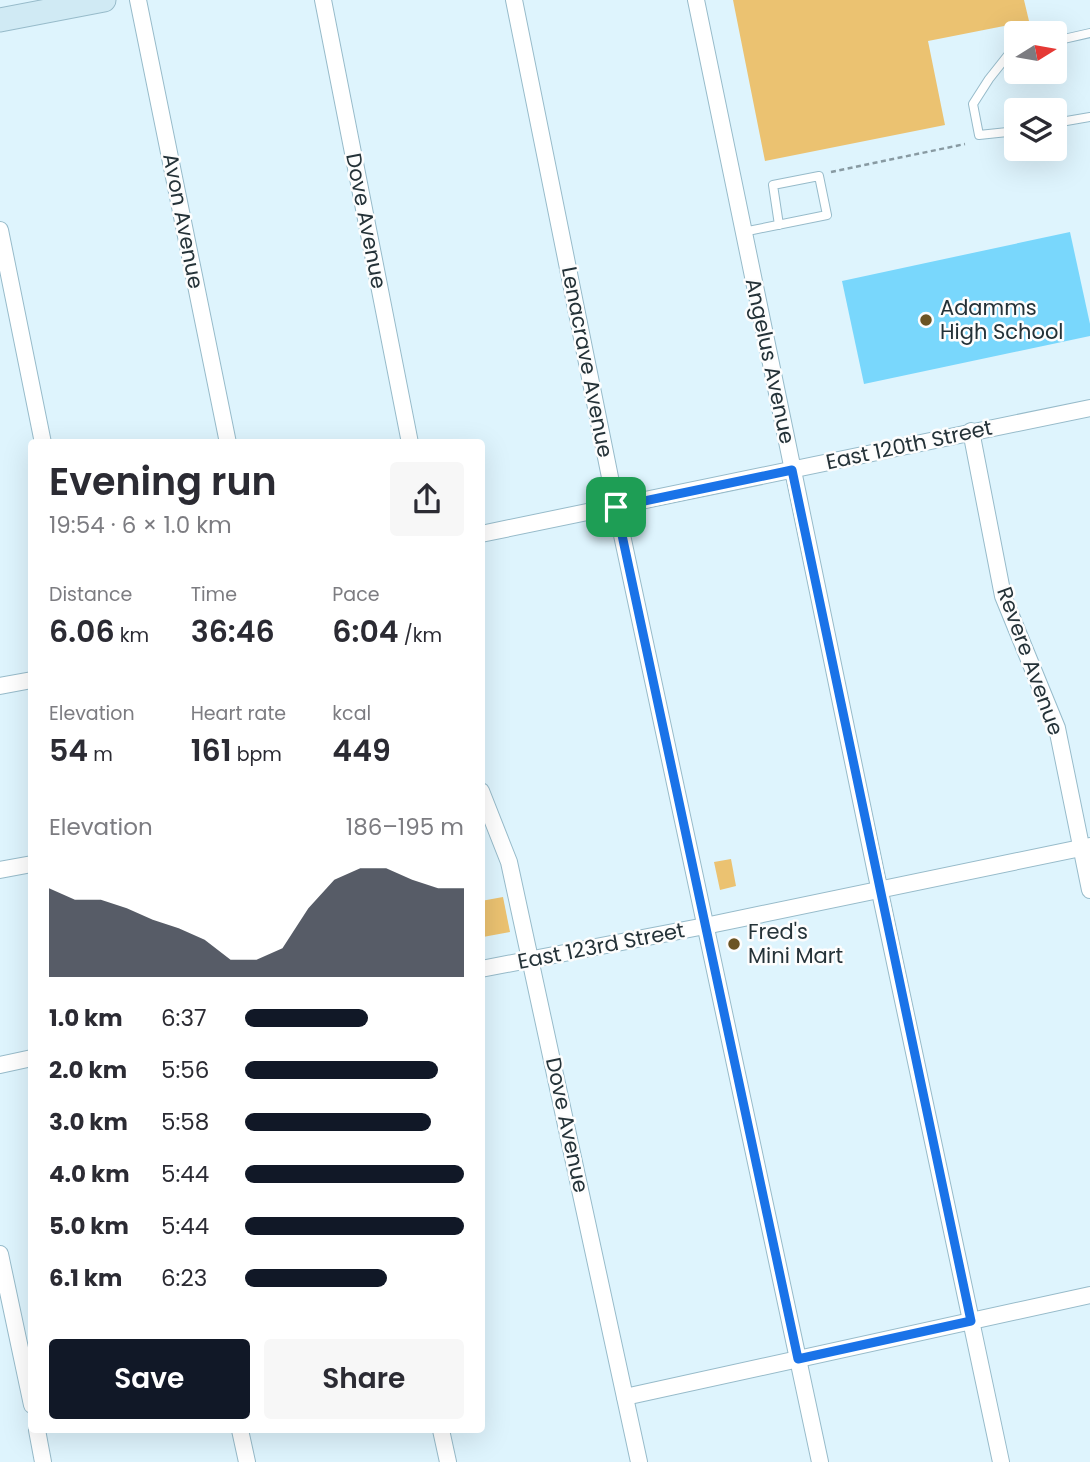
<!DOCTYPE html>
<meta charset="utf-8">
<style>
:root{--surface:#fff;--page:#f7f7f7;--text:#2b2b33;--muted:#7c7c81;--accent:#111827}
body{margin:0;font-family:Poppins,sans-serif;background:var(--page);color:var(--text);height:100vh;display:flex;flex-direction:column;font-size:26px;white-space:nowrap}
*{box-sizing:border-box;margin:0}
p{font-size:23px;color:var(--muted)}
.icon{flex:none;width:38px;height:38px;fill:none;stroke:currentColor;stroke-width:2;stroke-linecap:round;stroke-linejoin:round}
.map{position:relative;flex:1;overflow:hidden}
.side{position:absolute;left:28px;top:439px;width:457px;height:994px;display:flex;flex-direction:column;background:var(--surface);border-radius:7px;box-shadow:0 7px 28px #0002}
.side>*{flex:none}
.needle{width:46px;rotate:79deg}
.fabs{position:absolute;left:1004px;top:21px;display:grid;gap:14px}
.fabs a{display:grid;place-items:center;width:63px;height:63px;border-radius:7px;background:var(--surface);box-shadow:0 7px 28px #0002;font-size:35px}
.pin{position:absolute;display:grid;place-items:center;width:60px;height:60px;color:#fff;margin:-30px;border-radius:14px;box-shadow:0 4px 10px #0006}
.round{display:grid;place-items:center;flex:none;width:74px;height:74px;border-radius:7px;background:var(--page)}
.head{display:flex;align-items:center;justify-content:space-between;height:119px;padding:0 21px}
h1{font-size:38px;font-weight:600;line-height:52px}
.metrics{display:grid;grid-template-columns:repeat(3,1fr);gap:10px;height:119px;padding:7px 21px}
.metrics div{display:grid;align-content:center}
.metrics b{font-size:30px;font-weight:600}
.metrics small{font-size:19px;font-weight:400}
.metrics p{font-size:19px}
.chart{height:196px;padding:14px 21px}
.chart p{display:flex;justify-content:space-between}
.chart svg{width:100%;height:126px;margin-top:7px;fill:var(--accent);opacity:.7}
.button{display:flex;gap:14px;margin-top:auto;padding:14px 21px}
.button a{flex:1;height:80px;border-radius:7px;background:var(--accent);color:#fff;font-size:28px;font-weight:600;line-height:80px;text-align:center}
.button a+a{background:var(--page);color:var(--text)}
ul{padding:0 21px;list-style:none;font-size:23px}
li{display:grid;grid-template-columns:112px 84px 1fr;align-items:center;height:52px}
li i{height:18px;border-radius:9px;background:var(--accent)}
.map>svg:first-child{display:block}
</style>
<div class="map">
<svg width="1090" height="1462" viewBox="0 0 1090 1462">
<rect width="100%" height="100%" fill="#def4fd"/>
<path fill="#79d7fc" d="M1070,232L1090,324V336L864,384L842,281Z"/>
<g fill="#ebc271">
<path d="M733,0H1024L1029,21L928,41L945,125L765,161Z"/>
<path d="M731,859L736,886L720,890L714,862Z"/>
<path d="M503,897L510,932L483,937L481,901Z"/>
</g>
<g fill="none" stroke-linecap="round" stroke-linejoin="round">
<defs>
<g id="service">
<path d="M1055,41L1090,33"/>
<path d="M1017,49L1012,50L989,79L973,104L979,135L1017,131"/>
<path d="M1055,123L1090,117"/>
<path d="M743,232L827,215L819,176L773,185L779,225"/>
</g>
<g id="minor">
<path d="M138,0L228,443"/>
<path d="M323,0L410,443"/>
<path d="M514,0L616,507L820,1462"/>
<path d="M696,0L876,873L1001,1462"/>
<path d="M0,230L43,443"/>
<path d="M971,431L1003,596L1057,728L1090,890"/>
<path d="M481,534L1090,408"/>
<path d="M0,686L32,680"/>
<path d="M481,791L509,862L639,1462"/>
<path d="M0,870L32,864"/>
<path d="M481,969L705,926L1090,846"/>
<path d="M0,1065L32,1058"/>
<path d="M0,1254L32,1405"/>
<path d="M625,1397L1090,1295"/>
<path d="M37,1430L43,1462"/>
<path d="M240,1430L247,1462"/>
<path d="M441,1430L448,1462"/>
</g>
<path id="secondary" d="M0,20L104,0"/>
</defs>
<use href="#service" stroke="#97bbca" stroke-width="10"/>
<use href="#minor" stroke="#97bbca" stroke-width="18"/>
<use href="#secondary" stroke="#97bbca" stroke-width="25"/>
<path stroke="#889aa2" stroke-width="2.5" stroke-dasharray="5 3.5" stroke-linecap="butt" d="M831,172L965,144"/>
<use href="#service" stroke="#fff" stroke-width="8"/>
<use href="#minor" stroke="#fff" stroke-width="16"/>
<use href="#secondary" stroke="#d0eaf4" stroke-width="23"/>
</g>
<g fill="none" stroke-linecap="round" stroke-linejoin="round">
<defs>
<path id="route" d="M792,470L971,1321L798,1359L616,507Z"/>
</defs>
<use href="#route" stroke="#fff" stroke-width="14"/>
<use href="#route" stroke="#1a73e8" stroke-width="9"/>
</g>
<g fill="#6b5424" stroke="#fdfdfd" stroke-width="2.5">
<circle cx="926" cy="320" r="7"/>
<circle cx="734" cy="944" r="7"/>
</g>
<g text-anchor="middle" stroke-width="5" stroke-linejoin="round" paint-order="stroke">
<g font-size="21" fill="#243238" stroke="#fdfdfd">
<text transform="translate(183 221) rotate(79)" y="7">Avon Avenue</text>
<text transform="translate(366 221) rotate(79)" y="7">Dove Avenue</text>
<text transform="translate(770 361) rotate(78)" y="7">Angelus Avenue</text>
<text transform="translate(587 362) rotate(79)" y="7">Lenacrave Avenue</text>
<text transform="translate(909 445) rotate(-12)" y="7">East 120th Street</text>
<text transform="translate(1030 661) rotate(70)" y="7">Revere Avenue</text>
<text transform="translate(601 946) rotate(-11)" y="7">East 123rd Street</text>
<text transform="translate(567 1125) rotate(78)" y="7">Dove Avenue</text>
</g>
<g font-size="21" fill="#243238" stroke="#fdfdfd" text-anchor="start">
<text x="940" y="315">Adamms<tspan x="940" dy="24">High School</tspan></text>
<text x="748" y="939">Fred's<tspan x="748" dy="24">Mini Mart</tspan></text>
</g>
</g>
</svg>
<div class="fabs">
<a><svg class="needle" viewBox="-14 -14 28 28"><path d="M0-13l5 13h-10z" fill="#e53935"/><path d="M0 13l5-13h-10z" fill="#7c7c81"/></svg></a>
<a><svg class="icon" aria-label="layers" viewBox="0 0 24 24"><path d="M12 4l9 5-9 5-9-5zM3 14l9 5 9-5"/></svg></a>
</div>
<div class="pin" style="left:616px;top:507px;background:#1e9e55"><svg class="icon" aria-label="arrive" viewBox="0 0 24 24"><path d="M6 21V4h12l-3 4 3 4H6"/></svg></div>
<section class="side">
<div class="head"><div><h1>Evening run</h1><p>19:54 · 6 × 1.0 km</p></div><a class="round"><svg class="icon" aria-label="share" viewBox="0 0 24 24"><path d="M12 15V3M7 8l5-5 5 5M5 13v7h14v-7"/></svg></a></div>
<div class="metrics">
<div><p>Distance</p><b>6.06<small> km</small></b></div>
<div><p>Time</p><b>36:46</b></div>
<div><p>Pace</p><b>6:04<small> /km</small></b></div>
</div>
<div class="metrics">
<div><p>Elevation</p><b>54<small> m</small></b></div>
<div><p>Heart rate</p><b>161<small> bpm</small></b></div>
<div><p>kcal</p><b>449</b></div>
</div>
<div class="chart"><p><span>Elevation</span>186–195 m</p>
<svg viewBox="0 0 160 44" preserveAspectRatio="none"><path d="M0 44V13L10 17L20 17L30 20L40 24L50 27L60 31L70 38L80 38L90 34L100 20L110 10L120 6L130 6L140 10L150 13L160 13V44z"/></svg>
</div>
<ul>
<li><b>1.0 km</b>6:37<i style="width:56%"></i></li>
<li><b>2.0 km</b>5:56<i style="width:88%"></i></li>
<li><b>3.0 km</b>5:58<i style="width:85%"></i></li>
<li><b>4.0 km</b>5:44<i style="width:100%"></i></li>
<li><b>5.0 km</b>5:44<i style="width:100%"></i></li>
<li><b>6.1 km</b>6:23<i style="width:65%"></i></li>
</ul>
<div class="button"><a>Save</a><a>Share</a></div>
</section>
</div>
